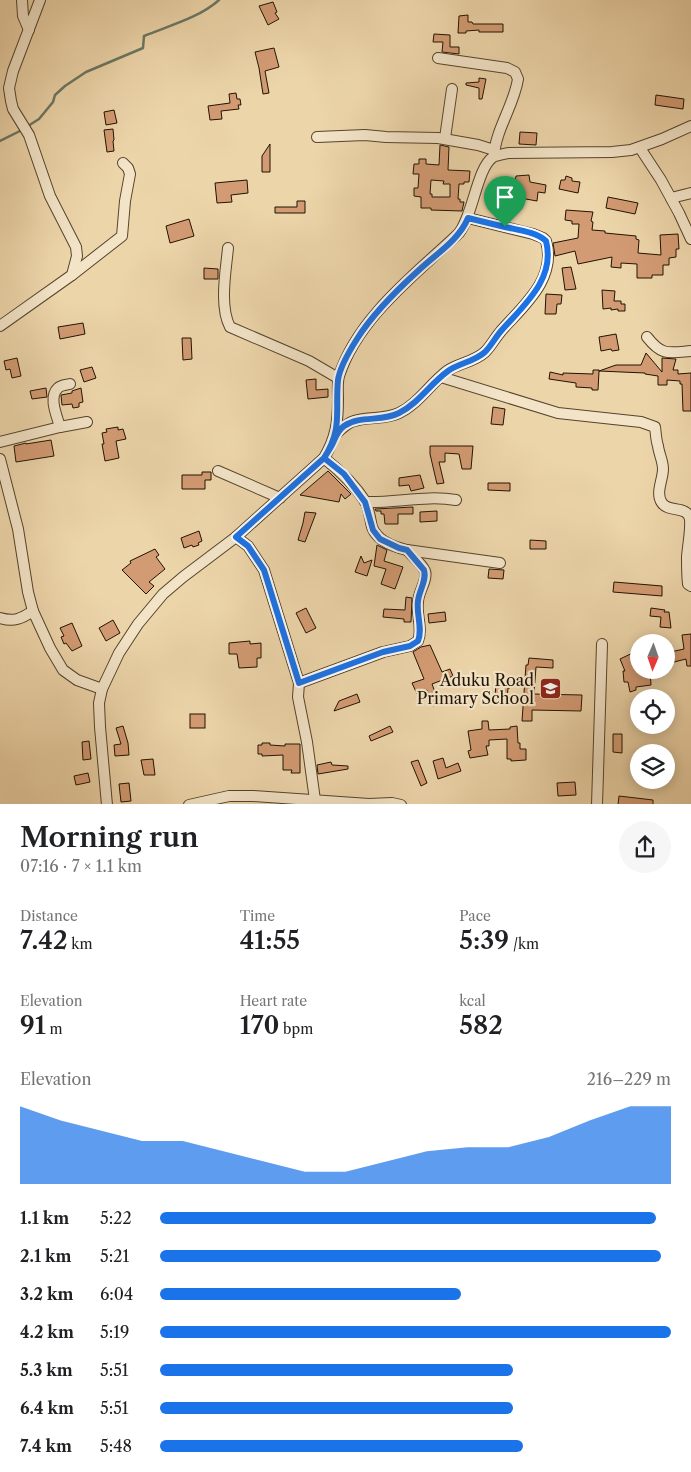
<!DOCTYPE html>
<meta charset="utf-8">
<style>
:root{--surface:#fff;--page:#f6f6f6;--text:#202124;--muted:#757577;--accent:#1a73e8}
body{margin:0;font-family:"Libre Caslon Text",serif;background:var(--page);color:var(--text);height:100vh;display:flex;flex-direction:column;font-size:19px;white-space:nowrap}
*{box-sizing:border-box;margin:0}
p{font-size:16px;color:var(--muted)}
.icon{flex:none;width:28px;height:28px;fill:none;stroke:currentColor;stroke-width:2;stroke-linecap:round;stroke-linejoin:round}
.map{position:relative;height:804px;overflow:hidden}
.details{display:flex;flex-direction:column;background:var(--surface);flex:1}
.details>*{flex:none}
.needle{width:32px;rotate:182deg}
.fabs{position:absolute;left:630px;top:634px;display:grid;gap:10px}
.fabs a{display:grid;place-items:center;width:45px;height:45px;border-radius:50%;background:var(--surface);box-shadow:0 2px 12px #0003;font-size:25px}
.pin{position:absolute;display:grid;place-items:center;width:42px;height:42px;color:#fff;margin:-51px -21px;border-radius:50% 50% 50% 0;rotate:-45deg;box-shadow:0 0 5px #0007}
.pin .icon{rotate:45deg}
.round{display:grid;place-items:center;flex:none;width:52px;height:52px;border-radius:26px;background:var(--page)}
.overview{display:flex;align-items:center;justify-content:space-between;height:85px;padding:0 20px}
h1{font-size:28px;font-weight:600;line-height:38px}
.metrics{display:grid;grid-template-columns:repeat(3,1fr);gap:8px;height:85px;padding:5px 20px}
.metrics div{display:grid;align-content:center}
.metrics b{font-size:25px;font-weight:600}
.metrics small{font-size:14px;font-weight:400}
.metrics p{font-size:14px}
.chart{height:140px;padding:10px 20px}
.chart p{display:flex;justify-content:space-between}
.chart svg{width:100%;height:90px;margin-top:5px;fill:var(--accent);opacity:.7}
ul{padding:0 20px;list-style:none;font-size:16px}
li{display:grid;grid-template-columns:80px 60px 1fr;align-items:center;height:38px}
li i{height:12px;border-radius:6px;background:var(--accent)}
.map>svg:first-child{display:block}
</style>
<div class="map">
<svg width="691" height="805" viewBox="0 0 691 805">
<rect width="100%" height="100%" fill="#edd5aa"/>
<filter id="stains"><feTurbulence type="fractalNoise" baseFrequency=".004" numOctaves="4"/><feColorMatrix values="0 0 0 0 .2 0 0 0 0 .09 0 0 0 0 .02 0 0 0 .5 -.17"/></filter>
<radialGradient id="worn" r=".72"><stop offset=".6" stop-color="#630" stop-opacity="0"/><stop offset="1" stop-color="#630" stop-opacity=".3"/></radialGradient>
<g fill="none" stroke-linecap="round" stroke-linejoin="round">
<g stroke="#6a7764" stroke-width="2.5">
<path d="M28,126L39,119L53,102L55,95L65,86L86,72L143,48L144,36C168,26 199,18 219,0"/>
<path d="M0,141L24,129"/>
</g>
</g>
<g fill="#d39b73" stroke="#211302" fill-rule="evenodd">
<path d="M273,2L277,12L275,13L279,19L268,25L259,6Z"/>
<path d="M468,15V22H472L473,24H503V32H479V30L466,31V33H458L459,16Z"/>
<path d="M434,34L450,35V47H459V54L442,52L443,42H433Z"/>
<path d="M274,48L279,67L265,71L269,93L263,94L259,68L255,52Z"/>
<path d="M479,78L486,79L482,99H479V88L466,85V83L479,82Z"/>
<path d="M236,93L237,99H240L241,105H238L239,109L221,111L222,119L210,120L208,106L230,103L229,94Z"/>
<path d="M656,95L684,99L683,109L655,105Z"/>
<path d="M114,110L117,123L106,125L104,112Z"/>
<path d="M113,129L114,140L113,141L114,151L107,152L104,130Z"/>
<path d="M520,132L537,133L536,145L519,144Z"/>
<path d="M270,144V172H262V156Z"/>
<path d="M440,145L449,147L448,170L470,171L469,182H464V184H459L458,199H460V202H464L462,211L431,210V208H421V197L414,196V188H418L419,174H413L414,164H419V159H426V164L439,165ZM431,180L444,181L443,184H450V197H432V194H430Z"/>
<path d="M529,175L530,182L546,185L545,193L538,192L537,201L520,198L522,189L514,187L516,176Z"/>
<path d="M566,176L572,178V181L580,182L578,193L559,189L561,180H565Z"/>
<path d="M247,180L248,193L231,195L232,202L217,203L215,183Z"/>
<path d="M608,197L638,203L635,214L606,208Z"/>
<path d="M297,201H305V213H275V207H297Z"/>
<path d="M566,210L593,212L591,221L593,222L592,230L605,231V233L636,236V239L639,240L638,253L661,255L660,235L678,234L679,249H676V257L669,258V265H663V275H652V278H637V264L621,263V268L611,267L612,257L578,264L575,251L555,256L553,243L578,238L579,224H572V221L565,220Z"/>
<path d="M189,219L194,236L170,243L166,226Z"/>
<path d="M571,267L576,289L565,290L562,268Z"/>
<path d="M204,268L218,269V279H204Z"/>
<path d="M602,290L615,291L614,301H621V304H625V311H618V309L611,310V308L603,309Z"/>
<path d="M546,294L562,295L561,304H557L556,314H545Z"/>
<path d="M83,323L85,334L60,339L58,327Z"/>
<path d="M616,334L619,350L612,351L611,349L601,351L599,337Z"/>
<path d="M182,338H191L192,359L183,360Z"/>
<path d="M646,353L662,372V358L676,359L673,370H678V374L691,373V411H683L682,384H680V381L667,380V385H658V376L645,374V373L599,371L598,390H592V388L576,387V383L549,379L550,372L563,375V373L593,374V370H599V371L616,365H641Z"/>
<path d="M17,358L21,376L12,378L10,369L6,370L4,361Z"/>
<path d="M92,367L96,378L84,382L80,370Z"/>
<path d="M316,379V390L328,389V397L308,399L306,380Z"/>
<path d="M46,388L47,397L32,399L30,391Z"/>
<path d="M81,388L83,402L79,403V407L73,408L72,404L62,405L61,395L72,393V391Z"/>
<path d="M493,407L505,409L503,425L491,424Z"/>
<path d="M118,427V430L123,429L126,439L116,441L119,458L105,461L102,444H104L102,433L107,432L106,429Z"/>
<path d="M51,440L54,456L16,462L14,446L26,443V444Z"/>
<path d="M430,446H473L471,469H462L459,454L445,453V462H439L444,483L437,484L430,454Z"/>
<path d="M328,471L351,494L345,499L341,494L339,502L300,495Z"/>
<path d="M202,472H211V480H205V489H182V475H202Z"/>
<path d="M420,475L424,488L411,491L409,485L399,486V478Z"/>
<path d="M488,483H510V491L488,490Z"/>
<path d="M413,507V514H398V524H385L384,514H381V511H376L375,509Z"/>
<path d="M437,511V521L420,522V512Z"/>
<path d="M305,512L316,513L305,542L298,540L303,523Z"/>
<path d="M199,531L202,541L198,543L199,545L193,547L192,545L184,548L181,538Z"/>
<path d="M530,540L546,541V549H530Z"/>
<path d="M377,545L387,550L384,561L403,567L395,589L381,584L386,569L374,566Z"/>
<path d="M155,549L159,555L156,557L165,569L149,582L154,586L146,594L122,570L131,563L130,561Z"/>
<path d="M361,556L364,563L372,560L367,576L355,572Z"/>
<path d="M489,569L504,570L503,579L488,578Z"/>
<path d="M614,582L662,586V596L613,592Z"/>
<path d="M406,597L412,598L411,622H404V619L383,617L384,609L405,610Z"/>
<path d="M306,608L316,628L306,633L296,613Z"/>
<path d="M651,608L665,610L664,612H669L671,628L660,627L661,617L650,616Z"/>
<path d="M445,612L446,621L429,623L428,614Z"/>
<path d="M113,620L120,633L106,641L99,628Z"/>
<path d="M72,623L82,646L72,651L66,643L64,644L61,637L64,636L60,628Z"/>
<path d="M691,634V666H687L686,659L666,664V653L684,649L682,635Z"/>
<path d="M250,641V644L261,643V658H257V667L239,668L237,654H229V643Z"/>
<path d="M430,645L442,672L450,669L453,676L432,684L439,703L433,706L427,690L417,694L412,683L424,679L413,652L421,647Z"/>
<path d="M639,650V670H650L651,685L636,687V690L630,692L628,682H624L623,671H625L620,659Z"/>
<path d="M529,658L553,660V668L536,667L534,694L582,695L581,711L532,710V721H522L526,665H528Z"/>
<path d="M496,680L510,681V688H508L507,700L495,699Z"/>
<path d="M357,694L360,702L334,711L339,701Z"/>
<rect x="190" y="714" width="15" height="14"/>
<path d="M482,721H488L489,730L510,729V727L517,726L518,743H520V749H526V760L511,761V759H507V739L489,740V746H486L488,755L470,758L468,751L471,750L468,731L482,729Z"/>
<path d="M123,726L128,743L129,755L115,756L114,745L121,744L116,728Z"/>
<path d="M390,726L393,732L371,741L369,736Z"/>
<path d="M613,734H622V753L613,752Z"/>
<path d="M89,741L91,759L83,760L82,742Z"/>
<path d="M262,743H270V745L285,746V744H300V773H291L292,770H283V755L262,756V754H258V745H262Z"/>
<path d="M443,758L446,768L458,763L461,771L438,779L433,761Z"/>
<path d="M153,759L155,775H144L141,760Z"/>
<path d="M418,760L427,783L421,786L411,762Z"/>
<path d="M331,762L332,765L348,766V769L318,774L317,765Z"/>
<path d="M88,773L90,782L76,785L74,776Z"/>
<path d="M575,782L576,795L558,796L557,783Z"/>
<path d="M129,783L131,801L121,802L119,784Z"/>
<path d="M619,796L653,800V805H618Z"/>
</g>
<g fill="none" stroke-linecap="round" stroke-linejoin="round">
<defs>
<g id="minor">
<path d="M22,0L23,16L29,30"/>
<path d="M438,58L507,68L515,72L518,79C514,105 496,129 494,155"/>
<path d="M317,137L365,135L386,137L438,138L478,145L494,150"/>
<path d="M445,138L452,89"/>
<path d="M640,148L661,180L679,213L691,239"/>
<path d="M671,198L691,193"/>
<path d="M228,248C226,270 219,306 230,327L309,361L338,378"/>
<path d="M72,275L122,236L125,201L130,174L128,168L123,163"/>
<path d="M0,326L72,275L77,256L76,247L50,196L29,135L13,109L11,101L9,88L13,71L40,0"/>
<path d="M647,337C662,356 668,353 691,351"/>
<path d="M441,377L558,413L641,422L655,427C656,434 656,440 658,446C659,454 663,461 663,469C663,480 655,493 662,503C669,513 687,505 690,519C691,531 688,544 687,557C687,566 687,575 688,584L691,586"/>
<path d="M60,427C57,416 48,397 58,388C61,385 66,385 70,384"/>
<path d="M336,434C341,429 347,423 354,421C369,416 384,420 399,413C418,404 430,384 447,371C459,363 474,362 485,352C491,346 495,338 501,331C523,306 557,279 546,241L543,238L533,234L468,218"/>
<path d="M0,442L60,427L87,422"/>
<path d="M324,458C339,470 354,484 365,501C369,508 370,519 372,527C377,541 394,547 407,550L500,563"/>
<path d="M0,459L18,529L28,592L33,611L50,648L63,670L77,680L102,689"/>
<path d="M218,471L280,498"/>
<path d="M365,502C396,503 426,495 456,500"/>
<path d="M236,537L248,546L264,570L299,683L298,697L307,742L315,800"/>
<path d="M0,618C14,622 21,619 33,611"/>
<path d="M299,683L383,652L410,646L418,641C423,629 416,614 418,602C418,592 428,580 425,571C422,564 412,556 407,550"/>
<path d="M107,805L100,727L99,703L102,689L119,653L138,624L163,594L183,577L236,537L324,458C336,438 338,422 338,399C338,392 337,383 339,376C358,317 416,274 459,233C473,215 477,168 493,157C497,155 504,154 508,153L612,152L631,150L662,139L691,126"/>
<path d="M189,805L229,796H253L369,804L392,803L401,805"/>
<path d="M597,805L602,644"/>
</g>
</defs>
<use href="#minor" stroke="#54442c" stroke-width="12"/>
<use href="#minor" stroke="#f3e4c8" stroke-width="10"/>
</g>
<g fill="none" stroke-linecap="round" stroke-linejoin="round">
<defs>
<path id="route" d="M505,227L468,218C459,240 436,254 419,270C398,289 372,315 357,339C350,350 340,366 338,380C335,412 343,428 324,458L236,537L248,546L264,570L299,683L383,652L410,646L418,641C423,629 416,614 418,601C419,590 427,581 424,570L407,550L399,548L380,539L373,530L365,502L344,474L324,458C327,453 330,449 332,445C336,437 337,431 344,426C360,415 382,422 399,413C419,403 430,384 448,371C459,363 474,362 485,352C491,346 495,338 501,331C523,306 556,279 546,241C536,232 518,230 505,227"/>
</defs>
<use href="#route" stroke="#fff" stroke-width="10"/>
<use href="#route" stroke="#1a73e8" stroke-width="6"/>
</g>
<defs>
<symbol id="school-square" viewBox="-11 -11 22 22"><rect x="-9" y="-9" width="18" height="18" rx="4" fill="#8f2418" stroke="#f3e4c8"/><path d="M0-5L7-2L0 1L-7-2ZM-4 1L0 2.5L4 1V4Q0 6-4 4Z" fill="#fff"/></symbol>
</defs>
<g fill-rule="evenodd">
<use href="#school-square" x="538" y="676" width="25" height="25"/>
</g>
<g text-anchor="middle" stroke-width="4.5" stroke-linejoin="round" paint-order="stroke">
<g font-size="16" fill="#211302" stroke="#f3e4c8" text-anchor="end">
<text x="534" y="686">Aduku Road<tspan x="534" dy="18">Primary School</tspan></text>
</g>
</g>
<rect width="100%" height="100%" filter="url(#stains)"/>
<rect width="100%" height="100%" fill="url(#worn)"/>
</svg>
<div class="fabs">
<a><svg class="needle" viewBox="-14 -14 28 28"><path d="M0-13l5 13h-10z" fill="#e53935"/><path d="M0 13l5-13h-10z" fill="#757577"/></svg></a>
<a><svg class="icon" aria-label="locate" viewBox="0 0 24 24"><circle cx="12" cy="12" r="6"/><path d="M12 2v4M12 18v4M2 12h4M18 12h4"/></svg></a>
<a><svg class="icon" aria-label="layers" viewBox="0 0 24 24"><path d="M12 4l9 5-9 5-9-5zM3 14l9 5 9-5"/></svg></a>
</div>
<div class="pin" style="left:505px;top:227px;background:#1e9e55"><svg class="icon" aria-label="arrive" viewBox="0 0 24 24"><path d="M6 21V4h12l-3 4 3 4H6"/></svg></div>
</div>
<section class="details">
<div class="overview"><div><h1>Morning run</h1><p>07:16 · 7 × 1.1 km</p></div><a class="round"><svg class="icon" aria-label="share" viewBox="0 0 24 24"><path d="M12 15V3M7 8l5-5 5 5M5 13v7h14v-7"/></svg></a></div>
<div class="metrics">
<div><p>Distance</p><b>7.42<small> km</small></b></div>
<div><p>Time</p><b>41:55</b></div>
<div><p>Pace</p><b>5:39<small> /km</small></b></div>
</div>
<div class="metrics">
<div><p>Elevation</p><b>91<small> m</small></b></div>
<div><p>Heart rate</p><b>170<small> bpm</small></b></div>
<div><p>kcal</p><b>582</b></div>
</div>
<div class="chart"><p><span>Elevation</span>216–229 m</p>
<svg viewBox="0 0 160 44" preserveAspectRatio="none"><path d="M0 44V6L10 13L20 18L30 23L40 23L50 28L60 33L70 38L80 38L90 33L100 28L110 26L120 26L130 21L140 13L150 6L160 6V44z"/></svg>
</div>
<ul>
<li><b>1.1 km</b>5:22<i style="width:97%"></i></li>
<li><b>2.1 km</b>5:21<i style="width:98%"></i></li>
<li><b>3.2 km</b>6:04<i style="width:59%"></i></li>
<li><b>4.2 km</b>5:19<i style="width:100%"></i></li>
<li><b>5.3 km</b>5:51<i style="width:69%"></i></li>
<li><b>6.4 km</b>5:51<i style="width:69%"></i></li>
<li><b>7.4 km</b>5:48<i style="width:71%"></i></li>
</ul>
</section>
